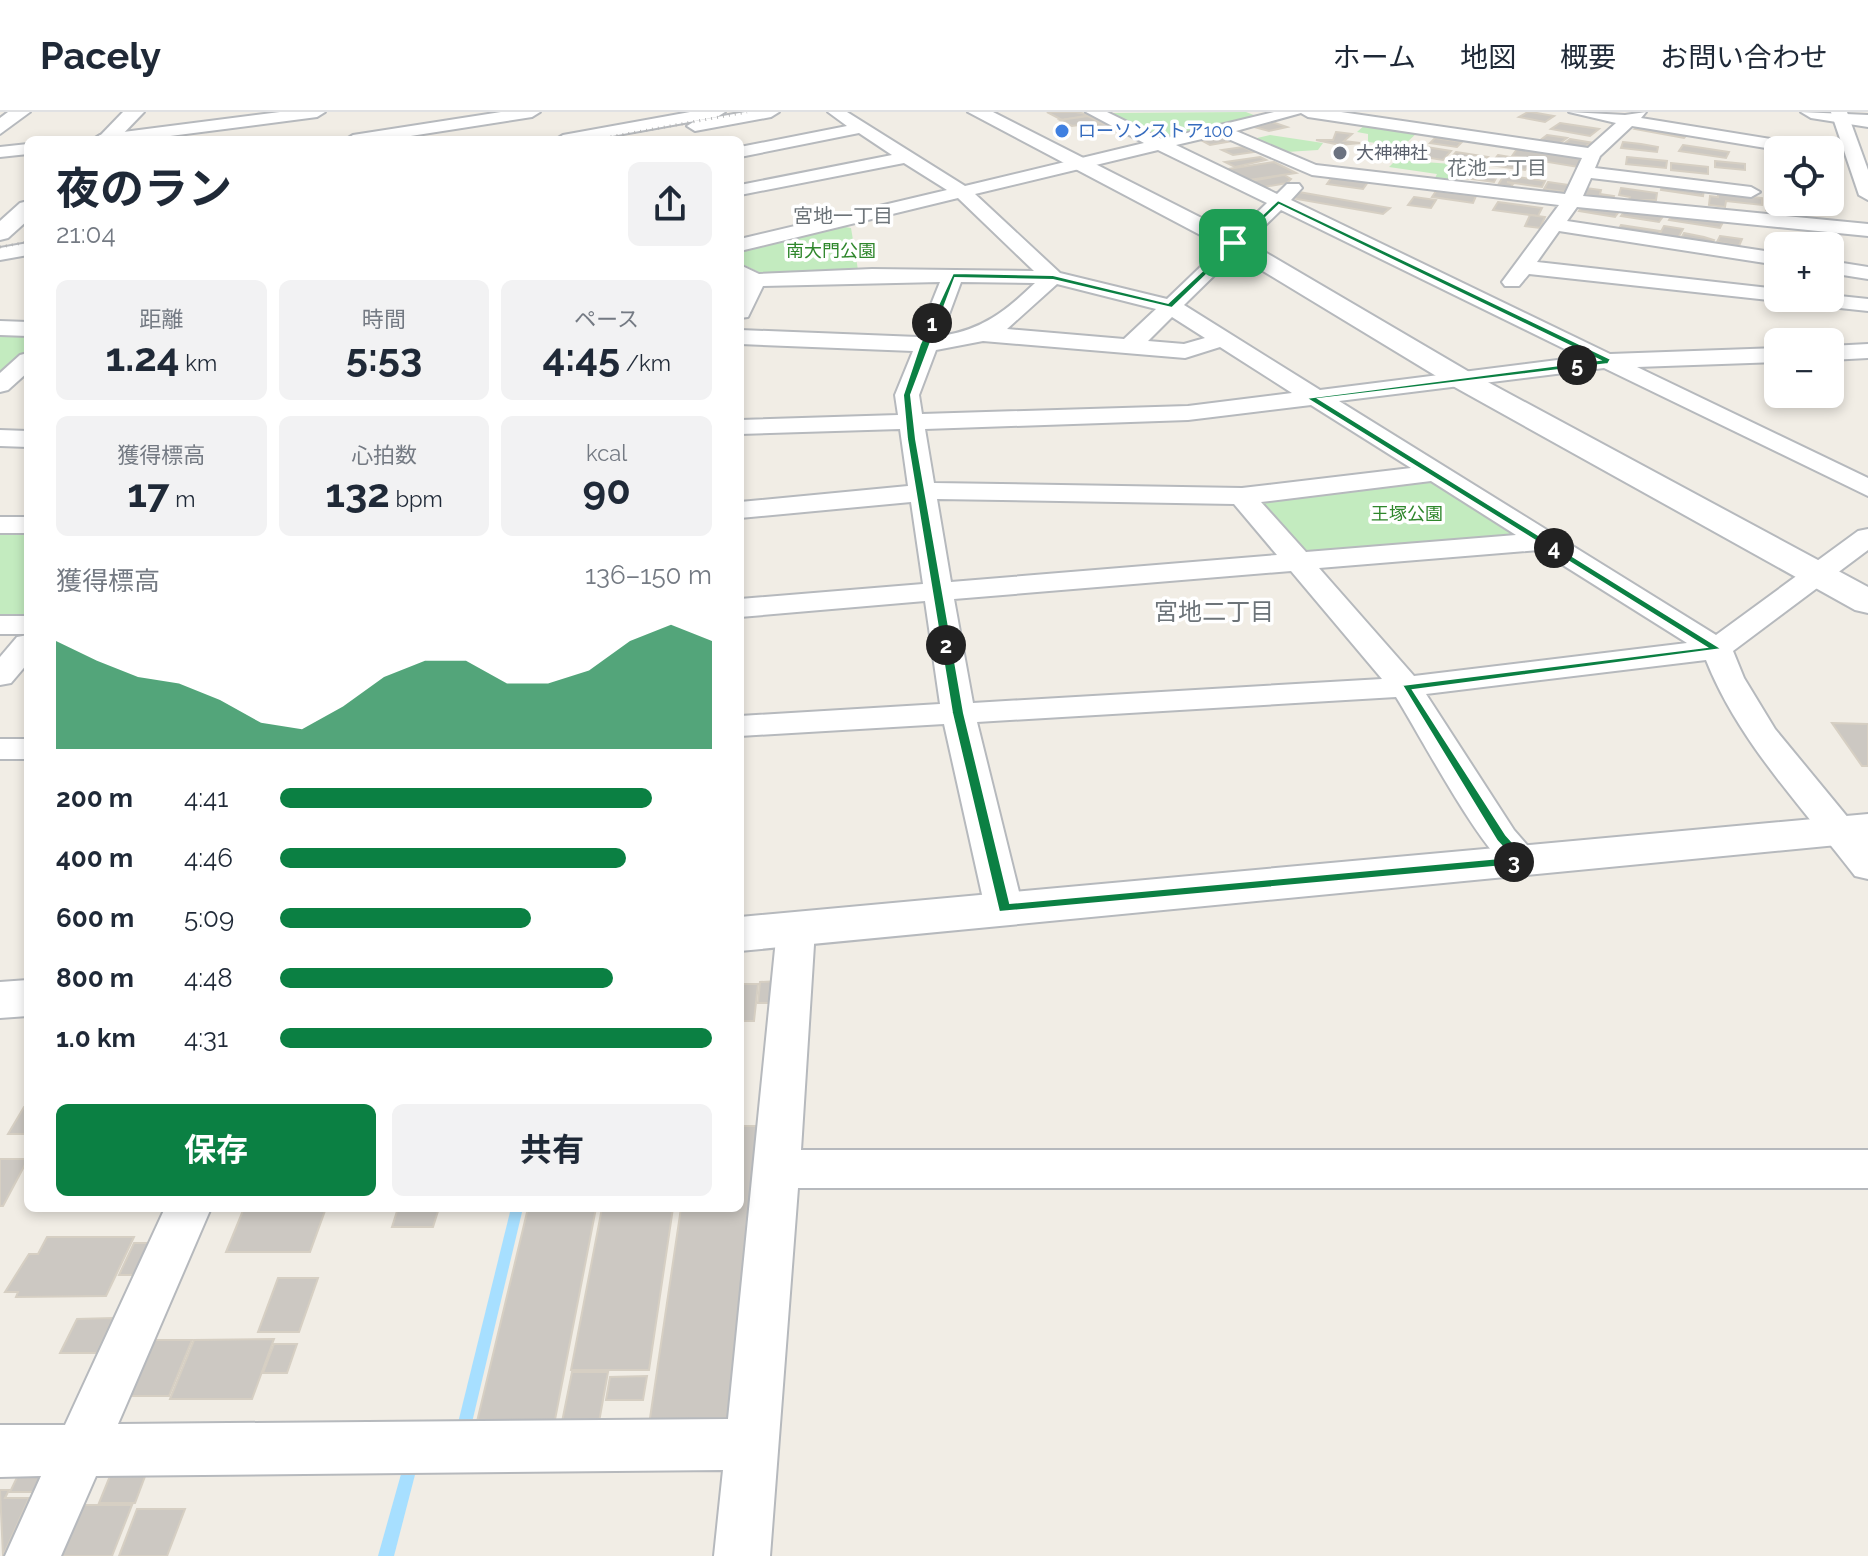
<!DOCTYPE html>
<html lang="ja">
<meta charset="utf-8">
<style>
:root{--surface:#fff;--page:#f2f2f3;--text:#1f2937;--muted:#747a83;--line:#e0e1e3;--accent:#0b8043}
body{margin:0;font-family:Raleway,"Noto Sans JP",sans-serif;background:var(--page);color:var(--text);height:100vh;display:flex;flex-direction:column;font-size:30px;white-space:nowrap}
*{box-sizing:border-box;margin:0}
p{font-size:26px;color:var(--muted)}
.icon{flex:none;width:44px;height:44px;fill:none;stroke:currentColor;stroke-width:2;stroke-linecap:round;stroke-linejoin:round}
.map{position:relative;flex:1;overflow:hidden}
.side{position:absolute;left:24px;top:24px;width:720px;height:1076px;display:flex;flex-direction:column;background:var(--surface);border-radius:12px;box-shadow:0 4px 12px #0003}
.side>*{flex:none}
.fabs{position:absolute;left:1764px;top:24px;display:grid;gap:16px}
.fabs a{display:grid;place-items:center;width:80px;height:80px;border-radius:12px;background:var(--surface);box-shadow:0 4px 12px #0003;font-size:40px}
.pin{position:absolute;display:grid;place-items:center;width:68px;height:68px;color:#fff;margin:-34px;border-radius:16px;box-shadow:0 4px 12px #0006}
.km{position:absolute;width:40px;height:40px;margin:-20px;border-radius:50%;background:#222;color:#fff;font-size:22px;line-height:40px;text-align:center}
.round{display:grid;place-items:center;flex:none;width:84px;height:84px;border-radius:12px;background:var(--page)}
.head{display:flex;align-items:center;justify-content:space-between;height:136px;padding:0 32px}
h1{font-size:44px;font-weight:700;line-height:60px}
.figures{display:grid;grid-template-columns:repeat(3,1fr);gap:12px;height:136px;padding:8px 32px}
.figures div{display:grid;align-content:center;border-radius:12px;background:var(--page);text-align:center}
.figures b{font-size:40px;font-weight:700}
.figures small{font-size:22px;font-weight:400}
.figures p{font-size:22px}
.chart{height:224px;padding:16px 32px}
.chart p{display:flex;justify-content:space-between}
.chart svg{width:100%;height:144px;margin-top:8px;fill:var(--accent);opacity:.7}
.button{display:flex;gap:16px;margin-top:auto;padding:16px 32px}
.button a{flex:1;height:92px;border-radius:12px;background:var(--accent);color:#fff;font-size:32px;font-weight:700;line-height:92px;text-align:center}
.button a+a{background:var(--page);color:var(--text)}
ul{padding:0 32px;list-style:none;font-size:26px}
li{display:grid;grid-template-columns:128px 96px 1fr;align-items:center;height:60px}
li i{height:20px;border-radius:10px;background:var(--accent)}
header{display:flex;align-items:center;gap:48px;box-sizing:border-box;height:112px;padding:0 40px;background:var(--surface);border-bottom:2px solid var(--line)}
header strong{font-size:38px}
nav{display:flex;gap:44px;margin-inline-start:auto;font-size:28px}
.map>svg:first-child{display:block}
</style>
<header>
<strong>Pacely</strong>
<nav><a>ホーム</a><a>地図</a><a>概要</a><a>お問い合わせ</a></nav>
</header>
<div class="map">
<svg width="1868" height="1444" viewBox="0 0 1868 1444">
<rect width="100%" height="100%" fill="#f1ede5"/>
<g fill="#c3ebbf">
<path d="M1246,0L1259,5L1166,28L1112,1Z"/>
<path d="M1366,12L1418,20L1403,34L1368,30V22L1357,20Z"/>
<path d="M1270,23L1323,31L1318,38L1286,40L1253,27Z"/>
<path d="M1396,48L1480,54L1477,58L1463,56L1449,67L1435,66L1437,62L1389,55Z"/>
<path d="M840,114L851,116L858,158L763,162L740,151V138Z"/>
<path d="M0,218L28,219V244L0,266Z"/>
<path d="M1434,365L1529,426L1303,447L1253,386Z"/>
<path d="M0,416L28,417V509L0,508Z"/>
</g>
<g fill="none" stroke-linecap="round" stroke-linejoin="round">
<g fill="#a7dfff" fill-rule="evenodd">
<path d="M511,1096H523L470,1319L468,1324L463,1326L458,1324L456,1319Z"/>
<path d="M410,1348L415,1350L417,1355L394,1444H378L403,1355L405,1350Z"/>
</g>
</g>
<g fill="#ccc8c2" stroke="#d6cfc3" stroke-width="2">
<path d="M1047,0H1076L1091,3L1062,8Z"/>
<path d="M1528,0H1531L1554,4L1545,10L1519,5Z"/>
<path d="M1088,4L1100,10L1072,14L1060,8Z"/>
<path d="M1272,10L1287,15L1269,19L1254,15Z"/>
<path d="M1099,11L1107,13L1119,19L1102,22L1083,14Z"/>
<path d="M1560,11L1599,17L1590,24L1551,17Z"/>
<path d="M1640,14L1688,22L1684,26L1635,17Z"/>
<path d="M1336,20L1352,22L1344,29L1360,31L1340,33L1316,28H1333Z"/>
<path d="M1547,23L1567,26L1559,32L1539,29Z"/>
<path d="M1221,24L1232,29L1210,33L1199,27Z"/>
<path d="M1435,26L1462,30L1457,35L1430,31Z"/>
<path d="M1570,27L1594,31L1587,33L1584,38L1561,34Z"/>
<path d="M1623,30L1641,32L1658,35L1657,40L1621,36Z"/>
<path d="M1382,33L1405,37L1395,47L1372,43Z"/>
<path d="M1414,33L1451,39L1443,48L1405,42Z"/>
<path d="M1683,33L1729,40L1726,46L1679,39Z"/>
<path d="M1243,35L1254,40L1233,43L1222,38Z"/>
<path d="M1517,37L1579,43L1577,46L1583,47L1578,55L1512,44Z"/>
<path d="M1456,40L1488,45L1481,53L1449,48Z"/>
<path d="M1498,43L1533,49L1525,58L1490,53Z"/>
<path d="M1260,45L1266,48L1235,55L1225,50Z"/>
<path d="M1627,45L1667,49L1666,56L1626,52Z"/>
<path d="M1715,49L1745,52V58L1715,55Z"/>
<path d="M1274,50L1296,61L1249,68L1228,57Z"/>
<path d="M1671,51L1708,55V62L1671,58Z"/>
<path d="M1464,56L1499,61L1494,70L1464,66L1467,61H1461Z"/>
<path d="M1284,63L1291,67L1287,71L1264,75L1251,69Z"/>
<path d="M1504,63L1545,69L1542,75L1507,70L1513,72L1511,75L1498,73Z"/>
<path d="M1332,65L1368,70L1363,77L1327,72Z"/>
<path d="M1548,70L1569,73L1566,80L1544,77Z"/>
<path d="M1662,73L1704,78L1703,84L1661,78Z"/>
<path d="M1586,76L1601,78L1600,82L1614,84L1613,87L1583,84Z"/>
<path d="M1621,76L1657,81L1656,88H1629L1630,85L1619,83Z"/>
<path d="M1436,79L1476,84L1473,91L1432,85Z"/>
<path d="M1299,80L1390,96L1383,102L1291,86Z"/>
<path d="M1718,80L1762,86V93L1726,89L1725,95L1709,93L1710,84L1718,85Z"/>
<path d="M1414,85L1436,88L1431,96L1408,93Z"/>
<path d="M1766,85L1787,90V100L1766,98Z"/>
<path d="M1498,90L1542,96L1538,104L1493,98Z"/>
<path d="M1584,92L1620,98L1615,105L1579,99Z"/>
<path d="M1626,97L1664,103L1659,110L1621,104Z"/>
<path d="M1673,101L1718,106L1716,109L1723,110L1720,116L1669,108Z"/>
<path d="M1530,103L1545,105L1540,116L1525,114Z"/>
<path d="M1621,113L1660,119L1657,125L1618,118Z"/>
<path d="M1664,114L1683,117L1677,128L1658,125Z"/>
<path d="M1684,121L1704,125L1714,128L1712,132L1680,128Z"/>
<path d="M1720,124L1742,127L1739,134L1717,130Z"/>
<path d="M1832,611L1868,612V654H1862Z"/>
<path d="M778,869L776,891H758L760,870Z"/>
<path d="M740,872H758L754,909H740Z"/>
<path d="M24,995H28V1022H8Z"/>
<path d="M740,1014H762L732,1313H649L681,1096H740Z"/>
<path d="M0,1047H28L3,1094H0Z"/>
<path d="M244,1096H326L310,1140H226Z"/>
<path d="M398,1096H439L433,1115H392Z"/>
<path d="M528,1096H596L553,1318H475Z"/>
<path d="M602,1096H673L649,1258H571Z"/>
<path d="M47,1125H134L106,1184L16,1185L18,1180H5L29,1142H38Z"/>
<path d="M134,1131H151L136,1163H119Z"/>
<path d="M278,1166H318L299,1220H258Z"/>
<path d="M113,1206L97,1241H60L77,1207Z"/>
<path d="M274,1227L252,1287H170L194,1228Z"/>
<path d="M147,1228H192L169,1284H122Z"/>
<path d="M274,1232H297L287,1261H263Z"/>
<path d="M572,1260H608L599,1310H562Z"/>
<path d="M647,1264L643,1288H606L610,1265Z"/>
<path d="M20,1359H45L36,1380H10Z"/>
<path d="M112,1359H147L135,1391H99Z"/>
<path d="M0,1378H9L5,1386H29L3,1444Z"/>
<path d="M76,1393H132L112,1444H54Z"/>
<path d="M137,1397H185L167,1444H119Z"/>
</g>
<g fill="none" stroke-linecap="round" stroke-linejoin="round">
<defs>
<g id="minor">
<path d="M280,0H325L317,5L139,28H92L100,23Z"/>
<path d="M501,0H540L532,5L385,28H345L353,23Z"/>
<path d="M690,0H725L717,5L590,28H555L563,23Z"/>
<path d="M745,0H779L771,5L695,19L687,14L695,9Z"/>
<path d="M828,0H847L965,74L1144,31L1086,0H1107L1162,27L1274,0H1341L1588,36L1616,11L1569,0L1625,3L1646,0L1641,6L1814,34L1817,38H1778L1632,14L1600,44L1595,56L1751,75L1760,80L1751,85L1591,66L1583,84L1868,112V124L1577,95L1567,109L1778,141V153L1559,119L1537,150L1778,177V186H1786L1778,189L1529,162L1519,174H1505L1502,170L1559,93L1312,63L1219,23L1176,33L1277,82L1287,72H1299L1302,76L1291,88L1610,242L1778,236V250L1637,255L1868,366V384L1604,256L1339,289L1716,523L1858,419L1868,417V438L1733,539L1744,566L1775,617L1868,730V767L1855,764C1802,695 1738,629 1706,548L1426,582L1514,718L1541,749L1536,758C1527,760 1521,762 1512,758C1484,745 1417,618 1396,585L977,610L1023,796L1017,805L1004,809L991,805L985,796L944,612L740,624V604L940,592L925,489L740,505V487L923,472L911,390L740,406V390L908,374L900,317L740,322V308L898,303L895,283L913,239L740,232V218L918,225L940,170L763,174L748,205L740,206V178L744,170L740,168V153L759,162L872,157L1034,159L958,86L740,139V127L947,78L904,51L740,83V73L892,43L859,21L740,45V35L847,14ZM1301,1L1308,5L1582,46L1565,82L1316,53L1236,19ZM1158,38L1267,91L1167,187L1060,161L975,82ZM1281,98L1581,245L1320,278L1184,193ZM961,170L1035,171C1006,199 982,218 941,224ZM1057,172L1156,197L1124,227L1007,217ZM1172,205L1205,226L1184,232L1148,229ZM983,229L1185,246L1220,235L1292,281L1188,294L922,302L919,283L936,238ZM1311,293L1411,356L1242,376L934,371L925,317L1188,308ZM1431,369L1516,423L1306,440L1261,390ZM937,387L1234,392L1277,443L951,470ZM1539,438L1687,531L1414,564L1319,456ZM1291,459L1382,567L973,591L954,487Z"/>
<path d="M1831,0H1847L1868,58V88L1859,83Z"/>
<path d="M28,32V42L0,45V35Z"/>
<path d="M28,131V143L0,148V136Z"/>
<path d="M1830,149L1868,155V167L1830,161Z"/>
<path d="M1830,183L1868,187V199L1802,192L1791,186H1830Z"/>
<path d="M0,209L28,210V224L0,223Z"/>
<path d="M1868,232V246L1830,248V234Z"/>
<path d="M28,241V260L8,278L0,280V261L20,243Z"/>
<path d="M0,318L28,319V335L0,334Z"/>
<rect x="0" y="405" width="28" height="16"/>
<rect x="0" y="504" width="28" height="18"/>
<path d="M28,523V551L11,571L0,573V545L17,525Z"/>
<rect x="0" y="627" width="28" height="20"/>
<path d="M796,803L810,807L815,817L801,1038H1868V1076H798L770,1444H714L723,1358L96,1364L61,1444H5L41,1364L0,1365V1313H65L165,1096H211L118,1312L728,1307L777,817L782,807Z"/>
</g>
<g id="tertiary">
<path d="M8,0H30L0,22V6Z"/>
<path d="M123,0H144L117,28H96Z"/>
<path d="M968,0H993L1241,126L1471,261L1868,475V501L1855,498L1451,273L1225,136Z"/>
<path d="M1801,0L1868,3V15L1811,6Z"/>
<path d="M28,89V108L8,126L0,128V109L20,91Z"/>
<path d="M1868,702V730L740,839V805Z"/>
<path d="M28,868V904L0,906V870Z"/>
</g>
</defs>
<use href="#minor" stroke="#b6b9bd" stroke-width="4"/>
<use href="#tertiary" stroke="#b6b9bd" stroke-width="4"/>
<use href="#minor" fill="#fff" fill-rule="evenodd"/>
<use href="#tertiary" fill="#fff" fill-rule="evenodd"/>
<g stroke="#b6b7b8" stroke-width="3" stroke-dasharray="1 5" stroke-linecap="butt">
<path d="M593,28L747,0"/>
<path d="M0,135L28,130"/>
</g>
</g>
<path fill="#0b8043" stroke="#fff" stroke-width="2" fill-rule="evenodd" d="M1278,88L1611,247L1608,252L1319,287L1722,537L1413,578L1506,723L1527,746V752L999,800L952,601L907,327L903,283L920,232L953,161L1053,163L1168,191ZM1279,93L1599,248L1306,286L1706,535L1402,573L1497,729L1512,745L1010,791L964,601L916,327L911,283L955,166L1053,168L1172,196Z"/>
<circle fill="#3f7fe0" stroke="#fff" stroke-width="3" cx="1062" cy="19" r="8"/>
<circle fill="#6b7280" stroke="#fff" stroke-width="3" cx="1340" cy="41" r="8"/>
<g text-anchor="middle" stroke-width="7" stroke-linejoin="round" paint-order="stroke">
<g font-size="18" fill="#366cbe" stroke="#fff" text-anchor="start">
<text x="1078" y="25">ローソンストア100</text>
</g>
<g font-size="18" fill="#5b616d" stroke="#fff" text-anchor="start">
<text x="1356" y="47">大神神社</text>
</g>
<g font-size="18" fill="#2f872c" stroke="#fff">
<text x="831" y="145">南大門公園</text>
<text x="1407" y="408">王塚公園</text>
</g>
<g font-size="20" fill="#6d7479" stroke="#fff">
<text x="1497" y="63">花池二丁目</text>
<text x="843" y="111">宮地一丁目</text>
</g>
<g font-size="24" fill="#6d7479" stroke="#fff">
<text x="1214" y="508">宮地二丁目</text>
</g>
</g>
</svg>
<div class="fabs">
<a><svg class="icon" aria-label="locate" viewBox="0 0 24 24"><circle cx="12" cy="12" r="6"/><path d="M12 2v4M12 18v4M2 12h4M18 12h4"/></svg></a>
<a>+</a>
<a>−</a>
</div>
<div class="pin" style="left:1233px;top:131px;background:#1e9e55"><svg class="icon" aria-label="arrive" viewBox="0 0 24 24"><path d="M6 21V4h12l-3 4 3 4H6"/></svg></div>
<b class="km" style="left:932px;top:211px">1</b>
<b class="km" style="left:946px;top:533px">2</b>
<b class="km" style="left:1514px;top:750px">3</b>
<b class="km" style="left:1554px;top:436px">4</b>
<b class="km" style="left:1577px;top:253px">5</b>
<section class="side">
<div class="head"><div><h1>夜のラン</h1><p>21:04</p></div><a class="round"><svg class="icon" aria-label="share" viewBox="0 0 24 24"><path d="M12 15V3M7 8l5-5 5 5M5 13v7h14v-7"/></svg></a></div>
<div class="figures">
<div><p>距離</p><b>1.24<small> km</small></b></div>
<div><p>時間</p><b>5:53</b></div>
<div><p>ペース</p><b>4:45<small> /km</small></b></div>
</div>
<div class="figures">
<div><p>獲得標高</p><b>17<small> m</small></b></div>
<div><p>心拍数</p><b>132<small> bpm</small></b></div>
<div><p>kcal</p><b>90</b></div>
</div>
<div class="chart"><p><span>獲得標高</span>136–150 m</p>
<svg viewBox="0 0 160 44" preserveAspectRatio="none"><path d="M0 44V11L10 17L20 22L30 24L40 29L50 36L60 38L70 31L80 22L90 17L100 17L110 24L120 24L130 20L140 11L150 6L160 11V44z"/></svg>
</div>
<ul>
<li><b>200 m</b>4:41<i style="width:86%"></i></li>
<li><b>400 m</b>4:46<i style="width:80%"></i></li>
<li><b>600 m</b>5:09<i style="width:58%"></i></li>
<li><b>800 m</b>4:48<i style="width:77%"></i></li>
<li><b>1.0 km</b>4:31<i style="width:100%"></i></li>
</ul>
<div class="button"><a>保存</a><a>共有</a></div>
</section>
</div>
